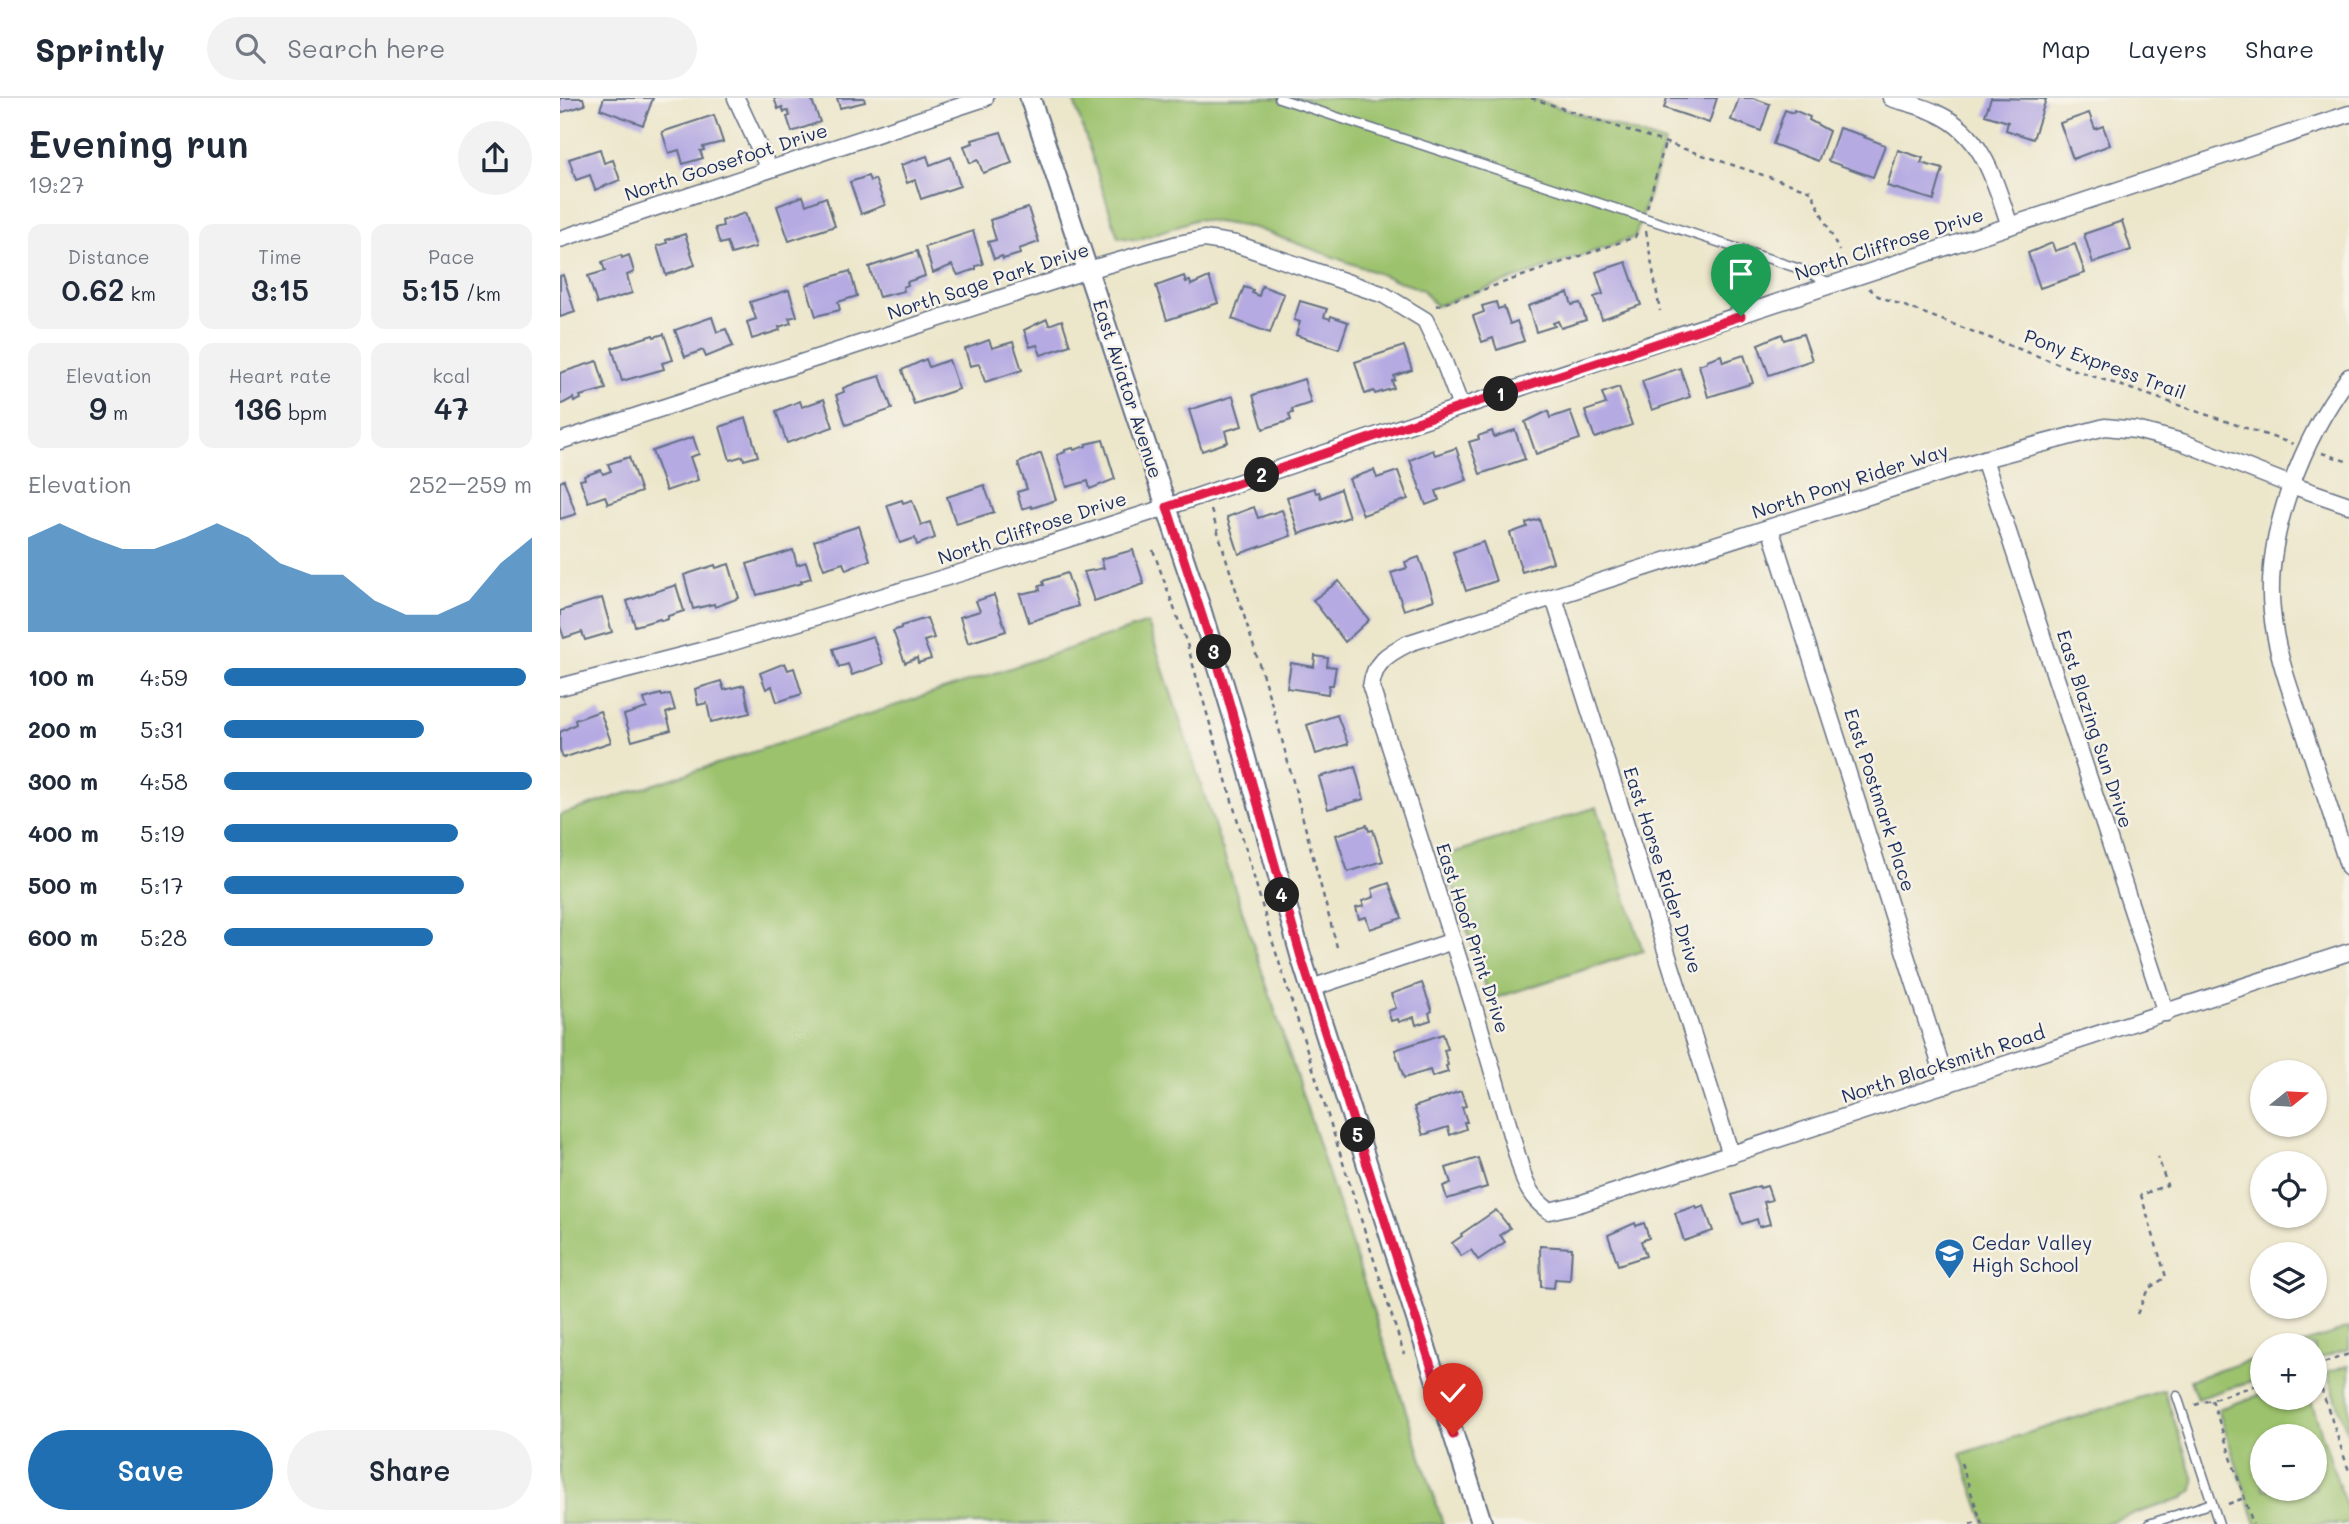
<!DOCTYPE html>
<meta charset="utf-8">
<style>
:root{--surface:#fff;--page:#f2f2f3;--text:#1f2937;--muted:#747a83;--line:#e0e1e3;--accent:#1f6fb2}
body{margin:0;font-family:Mali,sans-serif;background:var(--page);color:var(--text);height:100vh;display:flex;flex-direction:column;font-size:26px;white-space:nowrap}
*{box-sizing:border-box;margin:0}
p{font-size:23px;color:var(--muted)}
.icon{flex:none;width:38px;height:38px;fill:none;stroke:currentColor;stroke-width:2;stroke-linecap:round;stroke-linejoin:round}
.map{position:relative;flex:1;overflow:hidden}
.drawer{display:flex;flex-direction:column;background:var(--surface);width:560px}
.drawer>*{flex:none}
.needle{width:46px;rotate:72deg}
.controls{position:absolute;left:1690px;top:962px;display:grid;gap:14px}
.controls a{display:grid;place-items:center;width:77px;height:77px;border-radius:50%;background:var(--surface);box-shadow:0 2px 5px #0004;font-size:35px}
.pin{position:absolute;display:grid;place-items:center;width:60px;height:60px;color:#fff;margin:-72px -30px;border-radius:50% 50% 50% 0;rotate:-45deg;box-shadow:0 0 7px #0007}
.pin .icon{rotate:45deg}
.km{position:absolute;width:35px;height:35px;margin:-18px;border-radius:50%;background:#222;color:#fff;font-size:19px;line-height:35px;text-align:center}
.round{display:grid;place-items:center;flex:none;width:74px;height:74px;border-radius:37px;background:var(--page)}
.headline{display:flex;align-items:center;justify-content:space-between;height:119px;padding:0 28px}
h1{font-size:38px;font-weight:600;line-height:52px}
.figures{display:grid;grid-template-columns:repeat(3,1fr);gap:10px;height:119px;padding:7px 28px}
.figures div{display:grid;align-content:center;border-radius:14px;background:var(--page);text-align:center}
.figures b{font-size:30px;font-weight:600}
.figures small{font-size:19px;font-weight:400}
.figures p{font-size:19px}
.chart{height:196px;padding:14px 28px}
.chart p{display:flex;justify-content:space-between}
.chart svg{width:100%;height:126px;margin-top:7px;fill:var(--accent);opacity:.7}
.button{display:flex;gap:14px;margin-top:auto;padding:14px 28px}
.button a{flex:1;height:80px;border-radius:42px;background:var(--accent);color:#fff;font-size:28px;font-weight:600;line-height:80px;text-align:center}
.button a+a{background:var(--page);color:var(--text)}
ul{padding:0 28px;list-style:none;font-size:23px}
li{display:grid;grid-template-columns:112px 84px 1fr;align-items:center;height:52px}
li i{height:18px;border-radius:9px;background:var(--accent)}
header{display:flex;align-items:center;gap:42px;box-sizing:border-box;height:98px;padding:0 35px;background:var(--surface);border-bottom:2px solid var(--line)}
header strong{font-size:33px}
nav{display:flex;gap:38px;margin-inline-start:auto;font-size:24px}
.search{width:490px;height:63px;background:var(--page);display:flex;align-items:center;gap:18px;box-sizing:border-box;padding:0 24px;border-radius:38px;color:var(--muted);font-size:26px}
main{display:flex;flex:1;min-height:0}
.map>svg:first-child{display:block}
</style>
<header>
<strong>Sprintly</strong>
<div class="search"><svg class="icon" aria-label="search" viewBox="0 0 24 24"><circle cx="10" cy="10" r="6"/><path d="M15 15l6 6"/></svg>Search here</div>
<nav><a>Map</a><a>Layers</a><a>Share</a></nav>
</header>
<main>
<section class="drawer">
<div class="headline"><div><h1>Evening run</h1><p>19:27</p></div><a class="round"><svg class="icon" aria-label="share" viewBox="0 0 24 24"><path d="M12 15V3M7 8l5-5 5 5M5 13v7h14v-7"/></svg></a></div>
<div class="figures">
<div><p>Distance</p><b>0.62<small> km</small></b></div>
<div><p>Time</p><b>3:15</b></div>
<div><p>Pace</p><b>5:15<small> /km</small></b></div>
</div>
<div class="figures">
<div><p>Elevation</p><b>9<small> m</small></b></div>
<div><p>Heart rate</p><b>136<small> bpm</small></b></div>
<div><p>kcal</p><b>47</b></div>
</div>
<div class="chart"><p><span>Elevation</span>252–259 m</p>
<svg viewBox="0 0 160 44" preserveAspectRatio="none"><path d="M0 44V11L10 6L20 11L30 15L40 15L50 11L60 6L70 11L80 20L90 24L100 24L110 33L120 38L130 38L140 33L150 20L160 11V44z"/></svg>
</div>
<ul>
<li><b>100 m</b>4:59<i style="width:98%"></i></li>
<li><b>200 m</b>5:31<i style="width:65%"></i></li>
<li><b>300 m</b>4:58<i style="width:100%"></i></li>
<li><b>400 m</b>5:19<i style="width:76%"></i></li>
<li><b>500 m</b>5:17<i style="width:78%"></i></li>
<li><b>600 m</b>5:28<i style="width:68%"></i></li>
</ul>
<div class="button"><a>Save</a><a>Share</a></div>
</section>
<div class="map">
<svg width="1789" height="1426" viewBox="0 0 1789 1426">
<rect width="100%" height="100%" fill="#f7f3e8"/>
<filter id="ink" filterUnits="userSpaceOnUse"><feTurbulence type="fractalNoise" baseFrequency=".0143" numOctaves="2"/><feDisplacementMap in="SourceGraphic" scale="14" xChannelSelector="R" yChannelSelector="G"/><feConvolveMatrix kernelMatrix="1 2 1 2 8 2 1 2 1" color-interpolation-filters="sRGB"/></filter>
<filter id="wash" filterUnits="userSpaceOnUse"><feTurbulence type="fractalNoise" baseFrequency=".00686" numOctaves="4" result="noise"/><feDisplacementMap in="SourceGraphic" scale="28" xChannelSelector="R" yChannelSelector="G"/><feGaussianBlur stdDeviation="1.57" result="paint"/><feColorMatrix in="noise" values="0 0 0 0 0 0 0 0 0 0 0 0 0 0 0 0 0 1.4 0 .05"/><feComposite in="paint" operator="in"/></filter>
<g filter="url(#wash)">
<rect width="100%" height="100%" fill="#ece6cb"/>
<g fill="#9cc26d" stroke="#5c7866" stroke-width="2" fill-rule="evenodd">
<path d="M513,0H971L1105,45L1075,139L876,208L863,192L695,130L637,121L577,142L558,139Z"/>
<path d="M588,525L883,1426H0V717Z"/>
<path d="M1037,709L1083,853L929,902L884,758Z"/>
<path d="M1789,1230V1251L1755,1262V1248H1736Z"/>
<path d="M1703,1258V1279L1637,1301L1630,1282Z"/>
<path d="M1789,1267V1340L1767,1274Z"/>
<path d="M1604,1292L1634,1382L1633,1392L1623,1400L1543,1426H1425L1401,1356Z"/>
<path d="M1703,1296V1300H1750L1789,1418V1426H1696L1658,1311ZM1703,1339H1755V1391H1703Z"/>
</g>
<g id="blocks">
<g fill="#b5aae2">
<path d="M0,0H23L25,7L0,15Z"/>
<path d="M44,0H93L83,27L40,11Z"/>
<path d="M214,0H251L260,24L232,34L227,19L230,18L228,13L224,14L222,9L218,11Z"/>
<path d="M277,0H304L305,4L280,10Z"/>
<path d="M1107,0H1157L1149,25L1104,10Z"/>
<path d="M1179,0H1193L1210,6L1201,33L1171,22Z"/>
<path d="M1431,0L1486,1L1473,41L1446,32L1448,24L1425,17Z"/>
<path d="M1225,12L1233,15L1234,12L1250,19L1249,22L1269,33L1258,63L1213,46Z"/>
<path d="M1529,15L1535,31L1543,28L1550,47L1513,61L1500,25Z"/>
<path d="M154,17L163,44L143,49L144,52L140,53L143,60L123,66L119,52L109,55L102,34Z"/>
<path d="M1279,30L1305,38L1304,39L1325,47L1313,79L1268,63Z"/>
<path d="M441,34L452,65L423,75L418,62L410,65L404,48L413,45L412,42Z"/>
<path d="M40,51L44,65L53,62L60,82L35,92L30,77L16,82L9,61Z"/>
<path d="M1338,52L1363,60L1361,65L1383,71L1374,102L1327,88Z"/>
<path d="M367,58L370,67L391,59L400,88L361,101L355,82L347,85L341,67Z"/>
<path d="M308,78L310,83L315,81L325,107L301,116L290,84Z"/>
<path d="M243,98L246,107L266,99L275,128L229,143L217,108Z"/>
<path d="M468,110L479,144L459,151L460,156L443,161L442,158L434,161L428,144L436,142L430,122Z"/>
<path d="M185,115L196,149L171,156L167,144L160,146L155,130L163,128L162,123Z"/>
<path d="M1562,123L1571,152L1533,165L1524,136Z"/>
<path d="M413,133L423,166L416,168V171L398,177L392,167L373,175L365,149Z"/>
<path d="M125,136L135,167L106,177L97,148L107,145L106,142Z"/>
<path d="M1492,145L1495,153L1515,146L1525,175L1480,190L1468,155Z"/>
<path d="M357,153L365,178L347,184L348,187L343,189L344,193L319,199L309,169Z"/>
<path d="M61,157L62,160L69,157L74,174L67,177L72,195L37,206L28,178L45,173L42,164Z"/>
<path d="M1066,164L1081,207L1042,221L1034,199L1043,196L1036,174Z"/>
<path d="M290,173L297,198L278,204L280,212L256,218L246,187Z"/>
<path d="M3,177L15,214L0,219V178Z"/>
<path d="M624,178L626,184L630,183L631,187L649,179L658,205L607,222L596,188Z"/>
<path d="M702,188L724,196L710,235L672,221L684,189L693,192L692,195L699,198Z"/>
<path d="M229,192L237,218L229,220L231,225L219,229L220,232L192,241L187,224L196,221L190,204Z"/>
<path d="M1008,195L1012,207L1020,205L1026,222L1001,230L998,223L993,225L995,228L976,234L968,208Z"/>
<path d="M740,203L767,211L764,219L770,221L771,218L788,224L779,251L736,237L740,224L734,222Z"/>
<path d="M936,204L938,211L944,209L950,226L957,223L964,243L937,252L933,240L922,244L913,218L924,214L922,208Z"/>
<path d="M152,219L157,234L166,231L173,248L146,259L143,252L125,259L115,232Z"/>
<path d="M487,221L489,227L502,222L510,247L481,257L477,247L470,249L464,232Z"/>
<path d="M104,236L113,262L102,265L104,271L62,283L52,250L93,237L94,239Z"/>
<path d="M1222,236L1224,242L1243,236L1252,262L1209,277L1198,246Z"/>
<path d="M429,242L432,250L453,244L462,272L425,284L419,266L410,268L405,251Z"/>
<path d="M844,248L852,272L834,278L835,282L832,283L834,290L815,296L814,293L805,296L795,264Z"/>
<path d="M1161,257L1163,264L1184,257L1193,285L1148,299L1139,267L1147,264V262Z"/>
<path d="M366,261L369,269L389,262L399,291L354,306L342,272Z"/>
<path d="M37,263L46,291L20,298L21,301L14,304L13,300L0,307V275Z"/>
<path d="M1120,270L1130,299L1092,312L1082,283Z"/>
<path d="M320,278L332,311L286,327L276,297L284,294L283,290L296,285Z"/>
<path d="M744,281L751,305L732,311L733,315L729,316L731,322L703,331L693,297Z"/>
<path d="M1059,289L1072,327L1035,340L1025,313L1046,306L1042,295Z"/>
<path d="M673,298L682,328L665,333L668,344L642,353L629,312Z"/>
<path d="M264,301L273,329L227,345L216,313L240,303L242,309Z"/>
<path d="M988,313L990,320L1010,313L1020,341L976,356L965,324Z"/>
<path d="M186,320L198,358L184,362L183,358L170,362L160,329Z"/>
<path d="M955,332L965,361L920,376L909,344L919,341L918,338L932,333L934,339Z"/>
<path d="M133,339L139,356L130,359L138,382L106,393L92,353Z"/>
<path d="M543,342L555,381L530,391L528,383L507,389L497,357L505,354V352L513,350L514,352L526,348V346Z"/>
<path d="M896,350L907,382L876,393L879,402L866,407L850,362L873,352L875,357Z"/>
<path d="M481,355L496,402L472,410L471,408L462,411L457,394L467,391L458,365Z"/>
<path d="M69,359L81,394L48,406L45,398L28,404L20,382L25,381L24,378L41,372L43,376L51,373L48,366Z"/>
<path d="M814,372L817,380L838,373L848,401L803,417L789,381Z"/>
<path d="M4,382L16,416L0,421V384Z"/>
<path d="M424,387L434,414L396,426L387,399Z"/>
<path d="M754,390L756,395L759,394L761,400L780,391L789,419L739,436L727,399Z"/>
<path d="M342,402L343,405L352,402L361,427L370,424L375,440L357,447L355,440L340,445L327,407Z"/>
<path d="M694,409L698,420L722,412L731,438L679,456L667,419Z"/>
<path d="M979,421L993,464L962,474L950,435L967,429L966,425Z"/>
<path d="M299,428L310,462L286,472L283,465L264,471L254,443Z"/>
<path d="M923,444L936,483L906,493L893,454Z"/>
<path d="M233,452L237,467L246,464L251,480L241,483L242,485L197,497L187,466Z"/>
<path d="M573,452L584,486L534,503L524,474L544,470L541,461Z"/>
<path d="M859,459L874,502L844,512L831,475L847,470L845,464Z"/>
<path d="M169,466L179,500L155,509L154,506L133,511L124,477L155,467L156,470Z"/>
<path d="M507,475L518,508L469,524L460,496L480,492L479,488L484,487L483,483Z"/>
<path d="M779,483L809,522L785,544L753,502Z"/>
<path d="M116,487L124,513L108,518V521L101,523L100,521L75,528L67,503Z"/>
<path d="M434,497L446,533L408,545L400,519L420,513L416,503Z"/>
<path d="M42,500L52,534L25,542L22,534L4,540L0,528V513Z"/>
<path d="M367,520L374,540L364,543L371,561L358,565L357,560L345,565L333,533L341,530V528Z"/>
<path d="M313,538L323,566L292,577L288,566L279,569L273,551Z"/>
<path d="M755,558L768,560L767,568L776,569L773,587H769L768,596L727,590L731,565L754,569Z"/>
<path d="M225,565L228,572L234,570L242,596L217,604L212,588L206,591L200,575Z"/>
<path d="M161,583L164,592L184,587L190,615L151,624L147,605L138,607L135,591Z"/>
<path d="M101,596L102,598L110,596L115,612L106,615L111,632L72,643L64,617L87,610L84,601Z"/>
<path d="M40,613L51,644L3,660L0,651V634L16,626L15,622Z"/>
<path d="M777,617L788,646L756,656L747,627Z"/>
<path d="M795,669L804,701L768,711L759,679Z"/>
<path d="M807,727L809,733L813,732L823,763L788,774L776,737Z"/>
<path d="M829,785L842,820L810,831L806,819L799,821L796,810L804,808L802,803L814,799L812,791Z"/>
<path d="M862,885L872,913L869,915L871,922L856,927L854,919L839,924L838,921L831,923L828,913L836,910L831,896Z"/>
<path d="M883,936L888,951L884,952L888,967L886,968L888,974L872,979L870,972L844,980L835,952Z"/>
<path d="M901,993L906,1008L902,1009L907,1024H904L906,1031L890,1037L888,1029L863,1037L854,1009Z"/>
<path d="M918,1060L927,1089L887,1101L883,1088L891,1085L886,1070Z"/>
<path d="M1199,1088L1200,1090L1207,1088L1212,1102L1204,1104L1210,1126L1199,1129L1197,1121L1182,1126L1172,1097Z"/>
<path d="M1136,1108L1137,1111L1144,1108L1153,1133L1124,1143L1115,1115Z"/>
<path d="M936,1112L950,1130L940,1137L945,1144L918,1162L911,1152L901,1158L892,1145L902,1138L901,1136Z"/>
<path d="M1075,1125L1076,1128L1084,1125L1089,1140L1081,1143L1086,1158L1058,1167L1048,1137Z"/>
<path d="M980,1148L1012,1150L1010,1182L995,1181L994,1190L981,1189Z"/>
</g>
</g>
</g>
<g filter="url(#ink)">
<use href="#blocks" fill-opacity="0" stroke="#646f84" stroke-width="2"/>
<g fill="none" stroke-linecap="round" stroke-linejoin="round">
<defs>
<g id="service">
<path d="M719,0L1243,172L1270,185"/>
<path d="M1617,1298L1659,1426"/>
<path d="M1589,1426L1652,1405"/>
</g>
<g id="minor">
<path d="M176,0L209,71"/>
<path d="M1331,0C1347,5 1363,8 1378,16C1424,37 1435,85 1450,128"/>
<path d="M0,141L425,0"/>
<path d="M1789,279C1743,339 1704,437 1712,513C1715,552 1730,591 1742,627C1758,675 1773,722 1789,770"/>
<path d="M0,343L528,172L618,146L644,141L676,146L824,197L865,222L881,256L901,309"/>
<path d="M1424,361L1606,915"/>
<path d="M1789,407L1731,387L1622,344L1576,332L1545,329L1424,361L849,545C827,556 814,564 811,589L913,906L964,1081C970,1096 977,1104 989,1113L1019,1106L1789,854"/>
<path d="M1210,430L1387,987"/>
<path d="M994,500L1171,1057"/>
<path d="M0,589L160,548L410,472L607,409L901,309L1789,16"/>
<path d="M751,890L893,843"/>
</g>
<path id="tertiary" d="M470,0L640,509L679,637L741,859L922,1426"/>
</defs>
<use href="#service" stroke="#646f84" stroke-width="11"/>
<use href="#minor" stroke="#646f84" stroke-width="19"/>
<use href="#tertiary" stroke="#646f84" stroke-width="23"/>
<g stroke="#646f84" stroke-width="2.5" stroke-dasharray="5 5" stroke-linecap="butt">
<path d="M971,0L1251,93L1279,153"/>
<path d="M1087,110L1105,45"/>
<path d="M1086,133L1100,213"/>
<path d="M1309,190L1318,198L1515,272L1733,346"/>
<path d="M876,208L1075,139L1078,132"/>
<path d="M1762,355L1789,364"/>
<path d="M651,412L717,623L777,849"/>
<path d="M593,452L627,546L712,842L844,1256"/>
<path d="M1577,1216L1588,1191L1606,1179L1581,1097L1607,1087L1598,1059"/>
<path d="M1755,1268L1789,1256"/>
<path d="M1755,1272L1789,1373"/>
<path d="M1652,1302L1693,1426"/>
<path d="M1635,1307L1703,1285"/>
<path d="M1401,1365L1422,1426"/>
<path d="M1668,1406L1684,1400"/>
<path d="M1410,1426L1420,1423"/>
</g>
<use href="#service" stroke="#fff" stroke-width="8"/>
<use href="#minor" stroke="#fff" stroke-width="16"/>
<use href="#tertiary" stroke="#fff" stroke-width="19"/>
</g>
</g>
<g fill="none" stroke-linecap="round" stroke-linejoin="round" filter="url(#ink)">
<defs>
<path id="route" d="M893,1337L741,859L664,586L607,409L901,309L1181,218"/>
</defs>
<use href="#route" stroke="#fff" stroke-width="14"/>
<use href="#route" stroke="#e11d48" stroke-width="9"/>
</g>
<defs>
<symbol id="school-pin" viewBox="-11 -11 22 30"><path d="M0 17L-7.5 6A9.5 9.5 0 1 1 7.5 6Z" fill="#1f6fb2" stroke="#f7f3e8"/><path d="M0-5L7-2L0 1L-7-2ZM-4 1L0 2.5L4 1V4Q0 6-4 4Z" fill="#fff"/></symbol>
</defs>
<g fill-rule="evenodd">
<use href="#school-pin" x="1372" y="1138" width="35" height="47"/>
</g>
<g text-anchor="middle" stroke-width="5" stroke-linejoin="round" paint-order="stroke">
<g font-size="19" fill="#1b2f5e" stroke="#f7f3e8">
<text transform="translate(166 64) rotate(-18)" y="7">North Goosefoot Drive</text>
<text transform="translate(1329 146) rotate(-18)" y="7">North Cliffrose Drive</text>
<text transform="translate(428 183) rotate(-18)" y="7">North Sage Park Drive</text>
<text transform="translate(1545 266) rotate(20)" y="7">Pony Express Trail</text>
<text transform="translate(568 291) rotate(72)" y="7">East Aviator Avenue</text>
<text transform="translate(1290 383) rotate(-18)" y="7">North Pony Rider Way</text>
<text transform="translate(472 430) rotate(-18)" y="7">North Cliffrose Drive</text>
<text transform="translate(1535 631) rotate(72)" y="7">East Blazing Sun Drive</text>
<text transform="translate(1320 702) rotate(72)" y="7">East Postmark Place</text>
<text transform="translate(1103 772) rotate(72)" y="7">East Horse Rider Drive</text>
<text transform="translate(913 840) rotate(72)" y="7">East Hoof Print Drive</text>
<text transform="translate(1383 966) rotate(-18)" y="7">North Blacksmith Road</text>
</g>
<g font-size="19" fill="#1b2f5e" stroke="#f7f3e8" text-anchor="start">
<text x="1412" y="1152">Cedar Valley<tspan x="1412" dy="22">High School</tspan></text>
</g>
</g>
</svg>
<div class="controls">
<a><svg class="needle" viewBox="-14 -14 28 28"><path d="M0-13l5 13h-10z" fill="#e53935"/><path d="M0 13l5-13h-10z" fill="#747a83"/></svg></a>
<a><svg class="icon" aria-label="locate" viewBox="0 0 24 24"><circle cx="12" cy="12" r="6"/><path d="M12 2v4M12 18v4M2 12h4M18 12h4"/></svg></a>
<a><svg class="icon" aria-label="layers" viewBox="0 0 24 24"><path d="M12 4l9 5-9 5-9-5zM3 14l9 5 9-5"/></svg></a>
<a>+</a>
<a>−</a>
</div>
<div class="pin" style="left:1181px;top:218px;background:#1e9e55"><svg class="icon" aria-label="arrive" viewBox="0 0 24 24"><path d="M6 21V4h12l-3 4 3 4H6"/></svg></div>
<div class="pin" style="left:893px;top:1337px;background:#d93025"><svg class="icon" aria-label="check" viewBox="0 0 24 24"><path d="M5 12l5 5 9-10"/></svg></div>
<b class="km" style="left:941px;top:296px">1</b>
<b class="km" style="left:702px;top:377px">2</b>
<b class="km" style="left:654px;top:554px">3</b>
<b class="km" style="left:722px;top:797px">4</b>
<b class="km" style="left:798px;top:1037px">5</b>
</div>
</main>
